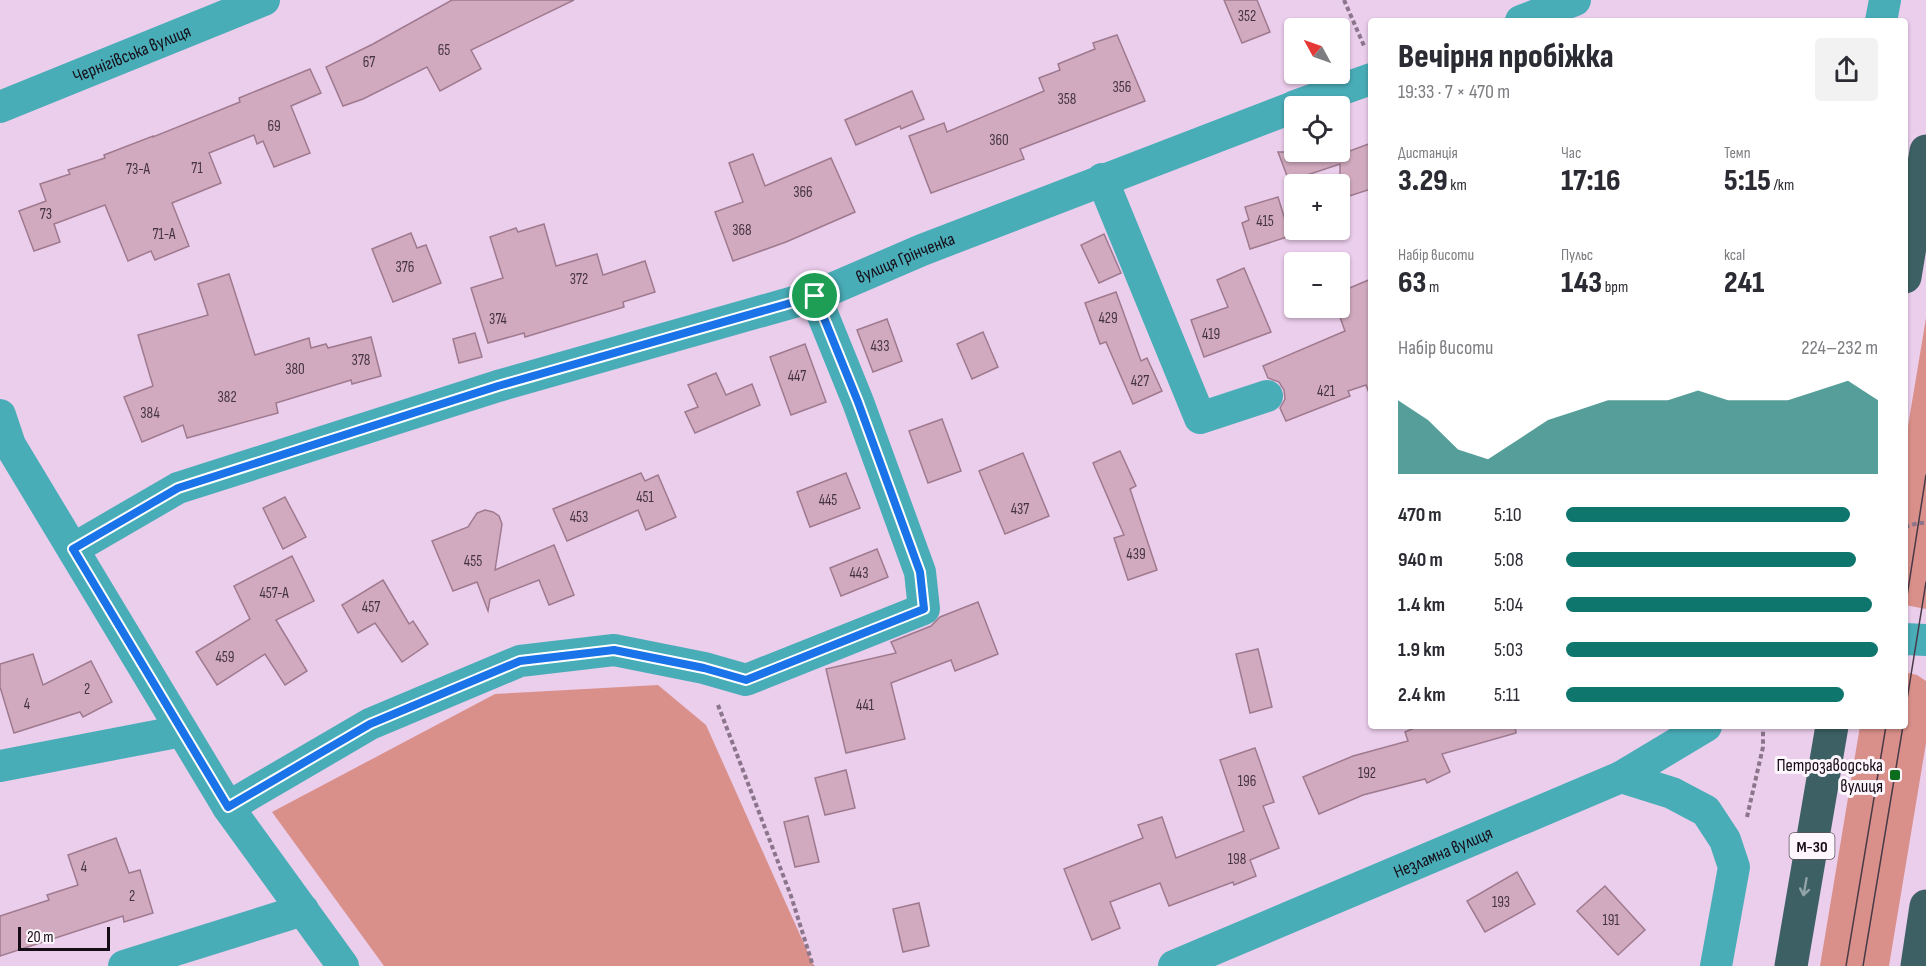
<!DOCTYPE html>
<html lang="uk">
<meta charset="utf-8">
<style>
:root{--surface:#fff;--page:#f2f2f3;--text:#2b2b33;--muted:#7c7c81;--accent:#0f766e}
body{margin:0;font-family:"Sofia Sans Condensed",sans-serif;background:var(--page);color:var(--text);height:100vh;display:flex;flex-direction:column;font-size:22px;white-space:nowrap}
*{box-sizing:border-box;margin:0}
p{font-size:20px;color:var(--muted)}
.icon{flex:none;width:33px;height:33px;fill:none;stroke:currentColor;stroke-width:2;stroke-linecap:round;stroke-linejoin:round}
.map{position:relative;flex:1;overflow:hidden}
.details{position:absolute;left:1368px;top:18px;width:540px;height:711px;display:flex;flex-direction:column;background:var(--surface);border-radius:6px;box-shadow:0 2px 4px #0004}
.details>*{flex:none}
.needle{width:39px;rotate:310deg}
.fabs{position:absolute;left:1284px;top:18px;display:grid;gap:12px}
.fabs a{display:grid;place-items:center;width:66px;height:66px;border-radius:6px;background:var(--surface);box-shadow:0 2px 4px #0004;font-size:30px}
.scale{position:absolute;left:18px;bottom:15px;width:92px;box-sizing:border-box;padding-left:6px;border:3px solid #160c16;border-top:0;font-size:16px;line-height:21px;white-space:nowrap;color:#160c16;-webkit-text-stroke:4px #fdf7fd;paint-order:stroke}
.pin{position:absolute;display:grid;place-items:center;width:51px;height:51px;color:#fff;margin:-26px;border:3px solid #fff;border-radius:50%;box-shadow:0 2px 6px #0007}
.round{display:grid;place-items:center;flex:none;width:63px;height:63px;border-radius:6px;background:var(--page)}
.overview{display:flex;align-items:center;justify-content:space-between;height:102px;padding:0 30px}
h1{font-size:33px;font-weight:800;line-height:45px}
.metrics{display:grid;grid-template-columns:repeat(3,1fr);gap:9px;height:102px;padding:6px 30px}
.metrics div{display:grid;align-content:center}
.metrics b{font-size:30px;font-weight:800}
.metrics small{font-size:16px;font-weight:400}
.metrics p{font-size:16px}
.chart{height:168px;padding:12px 30px}
.chart p{display:flex;justify-content:space-between}
.chart svg{width:100%;height:108px;margin-top:6px;fill:var(--accent);opacity:.7}
ul{padding:0 30px;list-style:none;font-size:20px}
li{display:grid;grid-template-columns:96px 72px 1fr;align-items:center;height:45px}
li i{height:15px;border-radius:8px;background:var(--accent)}
.map>svg:first-child{display:block}
</style>
<div class="map">
<svg width="1926" height="966" viewBox="0 0 1926 966">
<rect width="100%" height="100%" fill="#ebcdec"/>
<g fill="#da908a">
<path d="M1926,318V609L1905,605V444Z"/>
<path d="M1905,672L1917,675L1926,681V743L1889,966H1820L1860,726H1905Z"/>
<path d="M658,685L706,725L814,966H384L272,812L495,694Z"/>
</g>
<g fill="#d1aabf" stroke="#9f7a8f" stroke-width="1.5">
<path d="M452,0H574L471,50L481,69L440,91L427,67L363,99L343,106L326,67L373,44Z"/>
<path d="M1224,0H1257L1270,32L1242,43Z"/>
<path d="M1117,35L1145,101L1020,149L1024,159L931,193L909,136L944,123L947,132L1044,91L1039,78L1060,70L1058,64L1095,49L1093,43Z"/>
<path d="M310,69L321,93L291,106L310,153L274,167L263,141L257,144L254,135L209,153L221,183L172,203L189,246L155,260L151,251L128,261L105,205L54,224L60,242L34,251L19,211L46,201L40,184L70,174L68,170L105,158L104,155L153,136V137L240,102L239,98Z"/>
<path d="M912,91L924,119L901,129L900,126L856,145L845,120Z"/>
<path d="M1371,143V189L1340,199V164L1289,181L1278,152H1347Z"/>
<path d="M753,154L765,186L831,158L855,212L786,242L733,261L715,212L743,202L729,163Z"/>
<path d="M1278,197L1290,236L1250,249L1242,223L1249,220L1245,207Z"/>
<path d="M544,224L556,266L597,254L603,275L645,261L655,292L623,302L624,307L525,337L524,333L488,343L471,288L503,278L490,237L516,228L518,232Z"/>
<path d="M411,233L417,248L426,245L441,283L393,302L372,249Z"/>
<path d="M1104,234L1121,273L1099,283L1081,245Z"/>
<path d="M1244,268L1271,332L1204,357L1191,320L1228,307L1217,280Z"/>
<path d="M229,274L255,355L309,338L311,348L326,344L328,348L371,337L381,376L352,384L351,380L276,403L278,413L187,438L183,425L142,442L124,397L153,386L138,335L208,315L198,284Z"/>
<path d="M1371,279V393H1369L1366,385L1348,391L1350,396L1286,421L1280,408L1285,399L1284,390L1279,382L1268,378L1263,366L1345,331L1340,317V292Z"/>
<path d="M1116,292L1141,361L1147,358L1162,391L1133,404L1106,342L1100,344L1085,303Z"/>
<path d="M887,319L902,361L873,372L857,330Z"/>
<path d="M983,332L998,367L972,379L957,344Z"/>
<path d="M475,333L482,357L459,363L453,339Z"/>
<path d="M805,344L826,402L791,415L770,357Z"/>
<path d="M716,373L726,395L752,384L760,405L695,433L685,412L698,407L688,385Z"/>
<path d="M942,419L961,471L928,483L909,431Z"/>
<path d="M1120,451L1136,486L1130,489L1157,570L1128,580L1114,538L1124,535L1093,463Z"/>
<path d="M1023,453L1049,516L1005,534L979,471Z"/>
<path d="M641,473L645,481L658,475L676,517L646,530L638,510L567,541L553,509Z"/>
<path d="M846,473L860,508L810,527L797,492Z"/>
<path d="M285,497L306,537L283,549L263,508Z"/>
<path d="M485,510L493,512L499,516L502,524L495,570L554,545L574,595L549,605L539,580L490,599L488,611L477,582L453,591L432,541L468,527L477,513Z"/>
<path d="M877,549L888,577L841,596L830,568Z"/>
<path d="M292,556L314,601L276,620L307,671L285,685L265,654L217,685L196,652L250,619L234,586Z"/>
<path d="M383,580L409,624L413,621L428,644L402,662L375,623L358,633L342,605Z"/>
<path d="M978,602L998,654L955,671L951,660L891,683L905,739L846,753L826,669L896,653L891,642L931,626L940,617Z"/>
<path d="M1258,649L1272,707L1250,713L1236,654Z"/>
<path d="M33,654L43,685L91,661L112,702L83,717L80,712L14,733L0,687V664Z"/>
<path d="M1419,726H1515L1516,733L1442,754L1450,772L1427,783L1425,779L1363,795L1319,814L1303,777L1353,756L1408,741L1405,732Z"/>
<path d="M1255,748L1274,802L1263,806L1279,848L1250,860L1256,876L1234,885L1233,882L1169,906L1160,883L1110,902L1120,928L1092,940L1064,869L1143,838L1138,825L1162,817L1176,858L1244,831L1220,760Z"/>
<path d="M846,770L855,808L825,815L815,778Z"/>
<path d="M808,816L819,862L795,867L784,822Z"/>
<path d="M116,838L129,873L140,870L153,913L124,922L123,916L0,956V916L49,900L47,895L78,885L68,855Z"/>
<path d="M1517,872L1535,904L1485,932L1467,901Z"/>
<path d="M1605,886L1645,930L1618,955L1577,911Z"/>
<path d="M919,903L929,946L903,952L893,909Z"/>
</g>
<g fill="none" stroke-linecap="round" stroke-linejoin="round">
<g stroke="#8a758b" stroke-width="4" stroke-dasharray="4.5 3" stroke-linecap="butt">
<path d="M1344,0L1365,48"/>
<path d="M1905,527L1918,523H1926"/>
<path d="M718,705L791,896L813,966"/>
<path d="M1747,817L1763,747V726"/>
</g>
<g stroke="#49adb8" stroke-width="32">
<path d="M1521,21L1575,0"/>
<path d="M1881,21L1885,0"/>
<path d="M1295,106L1371,79"/>
<path id="s1" d="M0,107L264,0"/>
<path d="M1102,179L1200,418L1267,396"/>
<path d="M0,415L10,445L228,807L343,966"/>
<path id="s2" d="M73,549L178,488L498,386L815,296L922,250L1294,107"/>
<path d="M1905,639L1926,640"/>
<path d="M0,766L182,731"/>
<path d="M1621,777L1672,793L1706,811L1725,840L1734,867L1716,966"/>
<path d="M228,807L370,724L520,661L614,650L704,668L746,680L924,609L920,572L858,402L815,296"/>
<path d="M124,966L303,910"/>
<path id="s3" d="M1174,966L1621,777L1706,726"/>
</g>
<g stroke="#3c6064" stroke-width="33">
<path d="M1905,277L1926,151"/>
<path d="M1791,966L1832,726"/>
<path d="M1917,966L1926,906"/>
</g>
<g stroke="#473947" stroke-width="1.5">
<path d="M1905,609L1926,475"/>
<path d="M1905,712L1926,582"/>
<path d="M1846,966L1886,726"/>
<path d="M1863,966L1903,726"/>
</g>
</g>
<defs><path id="oneway-shaft" d="M-6 0H5M1.5-3L5.5 0L1.5 3" fill="none" stroke-width="1.6" stroke-linecap="round" stroke-linejoin="round" transform="scale(1.5)"/></defs>
<use stroke="#93a4a9" href="#oneway-shaft" transform="translate(1805 887) rotate(100)"/>
<g fill="none" stroke-linecap="round" stroke-linejoin="round">
<defs>
<path id="route" d="M815,296L858,402L920,572L924,609L746,680L704,668L614,650L520,661L370,724L228,807L73,549L178,488L498,386Z"/>
</defs>
<use href="#route" stroke="#fff" stroke-width="12"/>
<use href="#route" stroke="#1a73e8" stroke-width="8"/>
</g>
<rect fill="#0c6e1d" stroke="#fdf7fd" stroke-width="2" x="1889" y="769" width="12" height="12" rx="3"/>
<g text-anchor="middle" stroke-width="6" stroke-linejoin="round" paint-order="stroke">
<g font-size="15" fill="#453440">
<text x="1247" y="21">352</text>
<text x="444" y="55">65</text>
<text x="369" y="67">67</text>
<text x="1122" y="92">356</text>
<text x="1067" y="104">358</text>
<text x="274" y="131">69</text>
<text x="999" y="145">360</text>
<text x="197" y="173">71</text>
<text x="138" y="174">73-А</text>
<text x="803" y="197">366</text>
<text x="46" y="219">73</text>
<text x="1265" y="226">415</text>
<text x="742" y="235">368</text>
<text x="164" y="239">71-А</text>
<text x="405" y="272">376</text>
<text x="579" y="284">372</text>
<text x="1108" y="323">429</text>
<text x="498" y="324">374</text>
<text x="1211" y="339">419</text>
<text x="880" y="351">433</text>
<text x="361" y="365">378</text>
<text x="295" y="374">380</text>
<text x="797" y="381">447</text>
<text x="1140" y="386">427</text>
<text x="1326" y="396">421</text>
<text x="227" y="402">382</text>
<text x="150" y="418">384</text>
<text x="645" y="502">451</text>
<text x="828" y="505">445</text>
<text x="1020" y="514">437</text>
<text x="579" y="522">453</text>
<text x="1136" y="559">439</text>
<text x="473" y="566">455</text>
<text x="859" y="578">443</text>
<text x="274" y="598">457-А</text>
<text x="371" y="612">457</text>
<text x="225" y="662">459</text>
<text x="87" y="694">2</text>
<text x="27" y="709">4</text>
<text x="865" y="710">441</text>
<text x="1367" y="778">192</text>
<text x="1247" y="786">196</text>
<text x="1237" y="864">198</text>
<text x="84" y="872">4</text>
<text x="132" y="901">2</text>
<text x="1501" y="907">193</text>
<text x="1611" y="925">191</text>
</g>
<rect fill="#fdf7fd" stroke="#5b525b" stroke-width="1.5" x="1789.5" y="833" width="45" height="26" rx="4.5"/>
<g font-size="16" font-weight="bold" fill="#160c16">
<text x="1812" y="852">М-30</text>
</g>
<g font-size="18" fill="#160c16" stroke="#fdf7fd">
<text dy="6" stroke="none"><textPath href="#s1" startOffset="142">Чернігівська вулиця</textPath></text>
<text dy="6" stroke="none"><textPath href="#s2" startOffset="885">вулиця Грінченка</textPath></text>
<text dy="6" stroke="none"><textPath href="#s3" startOffset="292">Незламна вулиця</textPath></text>
</g>
<g font-size="18" fill="#160c16" stroke="#fdf7fd" text-anchor="end">
<text x="1883" y="771">Петрозаводська<tspan x="1883" dy="21">вулиця</tspan></text>
</g>
</g>
</svg>
<div class="fabs">
<a><svg class="needle" viewBox="-14 -14 28 28"><path d="M0-13l5 13h-10z" fill="#e53935"/><path d="M0 13l5-13h-10z" fill="#7c7c81"/></svg></a>
<a><svg class="icon" aria-label="locate" viewBox="0 0 24 24"><circle cx="12" cy="12" r="6"/><path d="M12 2v4M12 18v4M2 12h4M18 12h4"/></svg></a>
<a>+</a>
<a>−</a>
</div>
<div class="scale">20 m</div>
<div class="pin" style="left:815px;top:296px;background:#1e9e55"><svg class="icon" aria-label="arrive" viewBox="0 0 24 24"><path d="M6 21V4h12l-3 4 3 4H6"/></svg></div>
<section class="details">
<div class="overview"><div><h1>Вечірня пробіжка</h1><p>19:33 · 7 × 470 m</p></div><a class="round"><svg class="icon" aria-label="share" viewBox="0 0 24 24"><path d="M12 15V3M7 8l5-5 5 5M5 13v7h14v-7"/></svg></a></div>
<div class="metrics">
<div><p>Дистанція</p><b>3.29<small> km</small></b></div>
<div><p>Час</p><b>17:16</b></div>
<div><p>Темп</p><b>5:15<small> /km</small></b></div>
</div>
<div class="metrics">
<div><p>Набір висоти</p><b>63<small> m</small></b></div>
<div><p>Пульс</p><b>143<small> bpm</small></b></div>
<div><p>kcal</p><b>241</b></div>
</div>
<div class="chart"><p><span>Набір висоти</span>224–232 m</p>
<svg viewBox="0 0 160 44" preserveAspectRatio="none"><path d="M0 44V14L10 22L20 34L30 38L40 30L50 22L60 18L70 14L80 14L90 14L100 10L110 14L120 14L130 14L140 10L150 6L160 14V44z"/></svg>
</div>
<ul>
<li><b>470 m</b>5:10<i style="width:91%"></i></li>
<li><b>940 m</b>5:08<i style="width:93%"></i></li>
<li><b>1.4 km</b>5:04<i style="width:98%"></i></li>
<li><b>1.9 km</b>5:03<i style="width:100%"></i></li>
<li><b>2.4 km</b>5:11<i style="width:89%"></i></li>
</ul>
</section>
</div>
